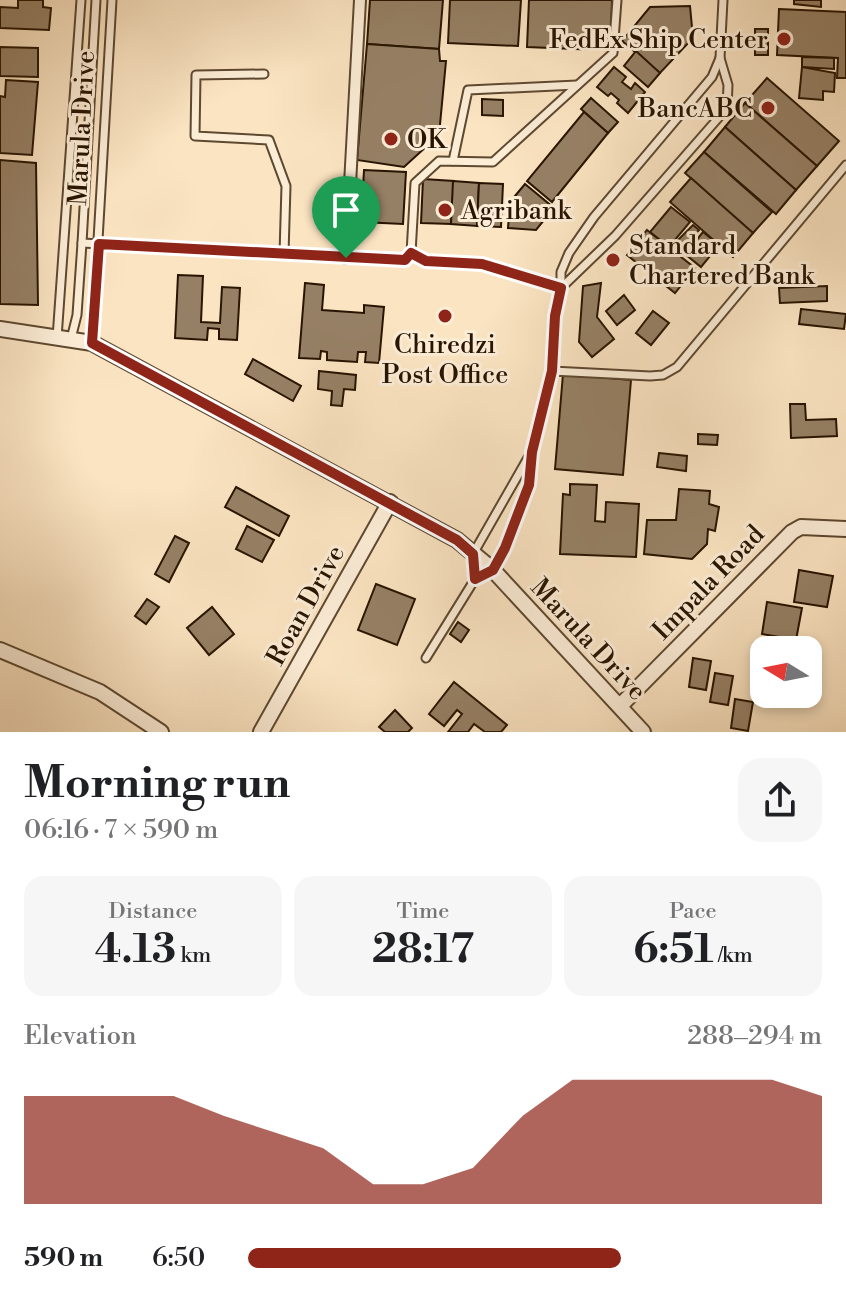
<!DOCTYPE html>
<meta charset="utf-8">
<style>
:root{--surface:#fff;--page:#f6f6f6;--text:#202124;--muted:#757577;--accent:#8f2418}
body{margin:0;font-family:"Libre Bodoni",serif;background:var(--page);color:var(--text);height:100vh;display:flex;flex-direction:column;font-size:30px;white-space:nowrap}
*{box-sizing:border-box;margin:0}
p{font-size:26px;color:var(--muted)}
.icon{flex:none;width:44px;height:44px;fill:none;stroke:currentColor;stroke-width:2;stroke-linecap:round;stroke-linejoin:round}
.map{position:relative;height:732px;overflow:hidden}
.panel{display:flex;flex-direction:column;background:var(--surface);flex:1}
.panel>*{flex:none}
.needle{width:52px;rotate:280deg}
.buttons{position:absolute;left:750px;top:636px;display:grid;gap:16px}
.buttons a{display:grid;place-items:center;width:72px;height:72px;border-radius:16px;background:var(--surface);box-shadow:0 4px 12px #0003;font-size:40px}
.pin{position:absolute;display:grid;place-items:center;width:68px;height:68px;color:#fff;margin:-82px -34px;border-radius:50% 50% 50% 0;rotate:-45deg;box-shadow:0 0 8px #0007}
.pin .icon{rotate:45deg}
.round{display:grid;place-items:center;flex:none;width:84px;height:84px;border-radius:24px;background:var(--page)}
.headline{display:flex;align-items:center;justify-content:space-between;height:136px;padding:0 24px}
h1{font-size:44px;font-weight:700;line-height:60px}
.figures{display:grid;grid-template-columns:repeat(3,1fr);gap:12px;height:136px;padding:8px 24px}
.figures div{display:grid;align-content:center;border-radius:20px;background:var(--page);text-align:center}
.figures b{font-size:40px;font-weight:700}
.figures small{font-size:22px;font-weight:400}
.figures p{font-size:22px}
.chart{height:224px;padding:16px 24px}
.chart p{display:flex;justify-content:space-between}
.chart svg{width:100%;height:144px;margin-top:8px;fill:var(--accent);opacity:.7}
ul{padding:0 24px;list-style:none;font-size:26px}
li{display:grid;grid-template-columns:128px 96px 1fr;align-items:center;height:60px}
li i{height:20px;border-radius:10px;background:var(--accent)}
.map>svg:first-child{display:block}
</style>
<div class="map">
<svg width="846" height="732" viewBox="0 0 846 732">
<rect width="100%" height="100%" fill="#fbe4c2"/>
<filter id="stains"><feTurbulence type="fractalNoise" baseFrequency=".0025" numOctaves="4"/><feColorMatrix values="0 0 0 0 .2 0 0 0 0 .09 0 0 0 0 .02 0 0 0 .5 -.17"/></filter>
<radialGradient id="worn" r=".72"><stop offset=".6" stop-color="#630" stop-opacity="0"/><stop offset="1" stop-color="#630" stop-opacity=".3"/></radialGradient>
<g fill="#968065" stroke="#281400" stroke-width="2">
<path d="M18,0H43V7L51,8L49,30L0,28V7L18,8Z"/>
<path d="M370,0H443L439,49L367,44Z"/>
<path d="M450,0H521L518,46L448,43Z"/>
<path d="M529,0H612L611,34L599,50L527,47Z"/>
<path d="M794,0H821V7L794,4Z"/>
<path d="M690,6L693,38L660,73L622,41L650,7Z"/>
<path d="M779,9L846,12V78H837L838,58L777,55Z"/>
<rect x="755" y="29" width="13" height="26"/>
<path d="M367,44L439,49L440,61H446L439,135L404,167L357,160Z"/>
<path d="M0,47L38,48V77L0,76Z"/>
<path d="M636,51L660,73L648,87L624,66Z"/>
<path d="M802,57L834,58V69L802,67Z"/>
<path d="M614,67L626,77L622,82L631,89L635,83L645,92L628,113L617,103L619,100L611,93L608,96L597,87Z"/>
<path d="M802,67L835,73L834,92L823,91V100L799,98Z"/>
<path d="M767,78L839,141L817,166L745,103Z"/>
<path d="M6,80L38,82L32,155L0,153V96L5,97Z"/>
<path d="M591,98L618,122L608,133L581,109Z"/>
<path d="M482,99L503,100V116L482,115Z"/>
<path d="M745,103L817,166L796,190L725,127Z"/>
<path d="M584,112L608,133L552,202L527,181Z"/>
<path d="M725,127L796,190L776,214L704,152Z"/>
<path d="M704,152L772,212L753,233L685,173Z"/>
<path d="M0,160L36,163L38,305L0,304Z"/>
<path d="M364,170L406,172L403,224L361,222Z"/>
<path d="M691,178L753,233L733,257L670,202Z"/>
<path d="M423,179L454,181L451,224L421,223Z"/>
<path d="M453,181L479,183L477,226L451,224Z"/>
<path d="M479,183L503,184L501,227L477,226Z"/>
<path d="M525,184L554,208L536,230L508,228L510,202Z"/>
<path d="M671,207L690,222L669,247L650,232Z"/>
<path d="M693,225L699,230L680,250L674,244Z"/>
<path d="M647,230L695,268L675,293L627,255Z"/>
<path d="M703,232L719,245L701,267L685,254Z"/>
<path d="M178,275L203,276L201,322L220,323L222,287L240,288L237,340L219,339V329L208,328L207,340L175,338Z"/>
<path d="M305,283L324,285L322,310L364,313V305L384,307L379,363L365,362L366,352H358L357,362L327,360V352L321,351L320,359L299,358Z"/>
<path d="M601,283L597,317L614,339L592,357L579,342L583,286Z"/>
<path d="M827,286V301L780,303L779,288Z"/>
<path d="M624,295L635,310L617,325L606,311Z"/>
<path d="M801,309L846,314L844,329L799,324Z"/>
<path d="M653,311L669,323L651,345L636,333Z"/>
<path d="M253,359L301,386L293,401L245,374Z"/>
<path d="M319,371L356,375L355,390L344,389L342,406L331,405L332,391L318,389Z"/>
<path d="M563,374L631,380L623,475L555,469Z"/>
<path d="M790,404H805L806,420L836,419L837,436L791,438Z"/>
<path d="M698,434L718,435L717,445L698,444Z"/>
<path d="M659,453L687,456L686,471L657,467Z"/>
<path d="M570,484L597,485L595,521L605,522L606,502L639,504L636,557L560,554L563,494L570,495Z"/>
<path d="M236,487L289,516L279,536L225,507Z"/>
<path d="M679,489L710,491L709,504L719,507L715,531L708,529L707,544L692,559L644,554L647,520H676Z"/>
<path d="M247,526L274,540L262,562L236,549Z"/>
<path d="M175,536L189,543L169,582L155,574Z"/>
<path d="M799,570L833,576L827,607L794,602Z"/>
<path d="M376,584L415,599L397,645L358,630Z"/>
<path d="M147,599L159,607L146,624L135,616Z"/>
<path d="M767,602L802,608L796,640L762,634Z"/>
<path d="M212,607L234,634L209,655L187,628Z"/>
<path d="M458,622L469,630L461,642L450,634Z"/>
<path d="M693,658L711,661L706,690L689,687Z"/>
<path d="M715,673L733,676L728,705L710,702Z"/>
<path d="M454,682L507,725L501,732H485L474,724L468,732H448L462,714L457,710L444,726L429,714Z"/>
<path d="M735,699L753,702L748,731L731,728Z"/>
<path d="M395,710L412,728L408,732H385L379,727Z"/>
</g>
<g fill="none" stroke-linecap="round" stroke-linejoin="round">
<defs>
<g id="service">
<path d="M264,74L196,75L195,136L269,140L286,186L284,254"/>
<path d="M453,161L468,90L577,85"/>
<path d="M82,243L405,260L411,253L426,261L482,264L561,288"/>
<path d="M411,253L415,183L439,161L493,162L613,53L617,0"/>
<path d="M561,288L615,236L727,108L728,85L720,58L723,0"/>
<path d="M57,338L81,0"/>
<path d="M71,339L77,315L82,243L96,0"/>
<path d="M92,343L112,0"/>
<path d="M552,371L650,376L663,375L677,367L846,165"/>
<path d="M475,579L473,554L529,456"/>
<path d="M426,658L475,579L493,570L505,548L529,485L532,452L552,371L555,316L561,288V272L569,253L594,217L712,77L720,58"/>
</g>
<path id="pedestrian" d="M346,258L360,0"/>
<g id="minor">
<path d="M0,329L92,343L457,540L493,570L643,732"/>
<path d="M0,650L100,692L161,732"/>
<path d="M620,706L792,532L801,527L846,529"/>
<path d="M261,732L390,502"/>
</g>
</defs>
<use href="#service" stroke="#5d4830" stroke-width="11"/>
<use href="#pedestrian" stroke="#5d4830" stroke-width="14"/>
<use href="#minor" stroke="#5d4830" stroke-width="18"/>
<use href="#service" stroke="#fcedd7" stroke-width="7"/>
<use href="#pedestrian" stroke="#fcedd7" stroke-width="10"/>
<use href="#minor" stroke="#fcedd7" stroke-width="14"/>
</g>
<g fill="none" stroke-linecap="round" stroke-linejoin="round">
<defs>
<path id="route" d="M99,244L405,260L411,253L426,261L482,264L561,288L555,316L552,371L532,452L529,485L505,548L493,570L475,579L473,554L457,540L92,343Z"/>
</defs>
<use href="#route" stroke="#fff" stroke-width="16"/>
<use href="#route" stroke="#8f2418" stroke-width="10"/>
</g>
<g fill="#8f2418" stroke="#fcedd7" stroke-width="3">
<circle cx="784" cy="39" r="8"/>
<circle cx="768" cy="108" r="8"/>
<circle cx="391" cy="139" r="8"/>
<circle cx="445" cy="210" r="8"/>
<circle cx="613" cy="260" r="8"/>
<circle cx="445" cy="316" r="8"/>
</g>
<g text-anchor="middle" stroke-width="6" stroke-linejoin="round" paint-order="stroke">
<g font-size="26" fill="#281400" stroke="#fcedd7" text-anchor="start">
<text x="768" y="48" text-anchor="end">FedEx Ship Center</text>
<text x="752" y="117" text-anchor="end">BancABC</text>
<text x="407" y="148">OK</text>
<text x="461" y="219">Agribank</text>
<text x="629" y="254">Standard<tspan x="629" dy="30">Chartered Bank</tspan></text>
<text x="445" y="353" text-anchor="middle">Chiredzi<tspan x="445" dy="30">Post Office</tspan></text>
</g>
<g font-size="26" fill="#281400" stroke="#fcedd7">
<text transform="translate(81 128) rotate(-87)" y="9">Marula Drive</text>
<text transform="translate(708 582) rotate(-46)" y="9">Impala Road</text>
<text transform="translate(305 605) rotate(-61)" y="9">Roan Drive</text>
<text transform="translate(589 639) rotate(47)" y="9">Marula Drive</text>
</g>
</g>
<rect width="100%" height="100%" filter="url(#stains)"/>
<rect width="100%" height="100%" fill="url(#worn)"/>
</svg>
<div class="buttons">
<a><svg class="needle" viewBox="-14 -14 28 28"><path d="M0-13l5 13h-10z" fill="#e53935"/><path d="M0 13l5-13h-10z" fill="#757577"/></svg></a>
</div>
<div class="pin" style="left:346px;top:258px;background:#1e9e55"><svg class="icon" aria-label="arrive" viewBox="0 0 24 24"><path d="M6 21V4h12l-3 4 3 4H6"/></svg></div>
</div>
<section class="panel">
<div class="headline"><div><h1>Morning run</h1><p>06:16 · 7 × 590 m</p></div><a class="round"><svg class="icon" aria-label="share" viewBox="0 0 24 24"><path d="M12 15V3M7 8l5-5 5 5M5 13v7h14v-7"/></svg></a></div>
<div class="figures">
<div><p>Distance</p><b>4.13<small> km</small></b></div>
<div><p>Time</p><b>28:17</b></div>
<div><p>Pace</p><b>6:51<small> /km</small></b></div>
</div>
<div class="chart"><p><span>Elevation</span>288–294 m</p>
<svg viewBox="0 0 160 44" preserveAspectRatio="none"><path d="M0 44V11L10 11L20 11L30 11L40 17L50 22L60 27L70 38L80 38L90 33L100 17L110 6L120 6L130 6L140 6L150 6L160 11V44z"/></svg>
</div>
<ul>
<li><b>590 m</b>6:50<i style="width:65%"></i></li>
</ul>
</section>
